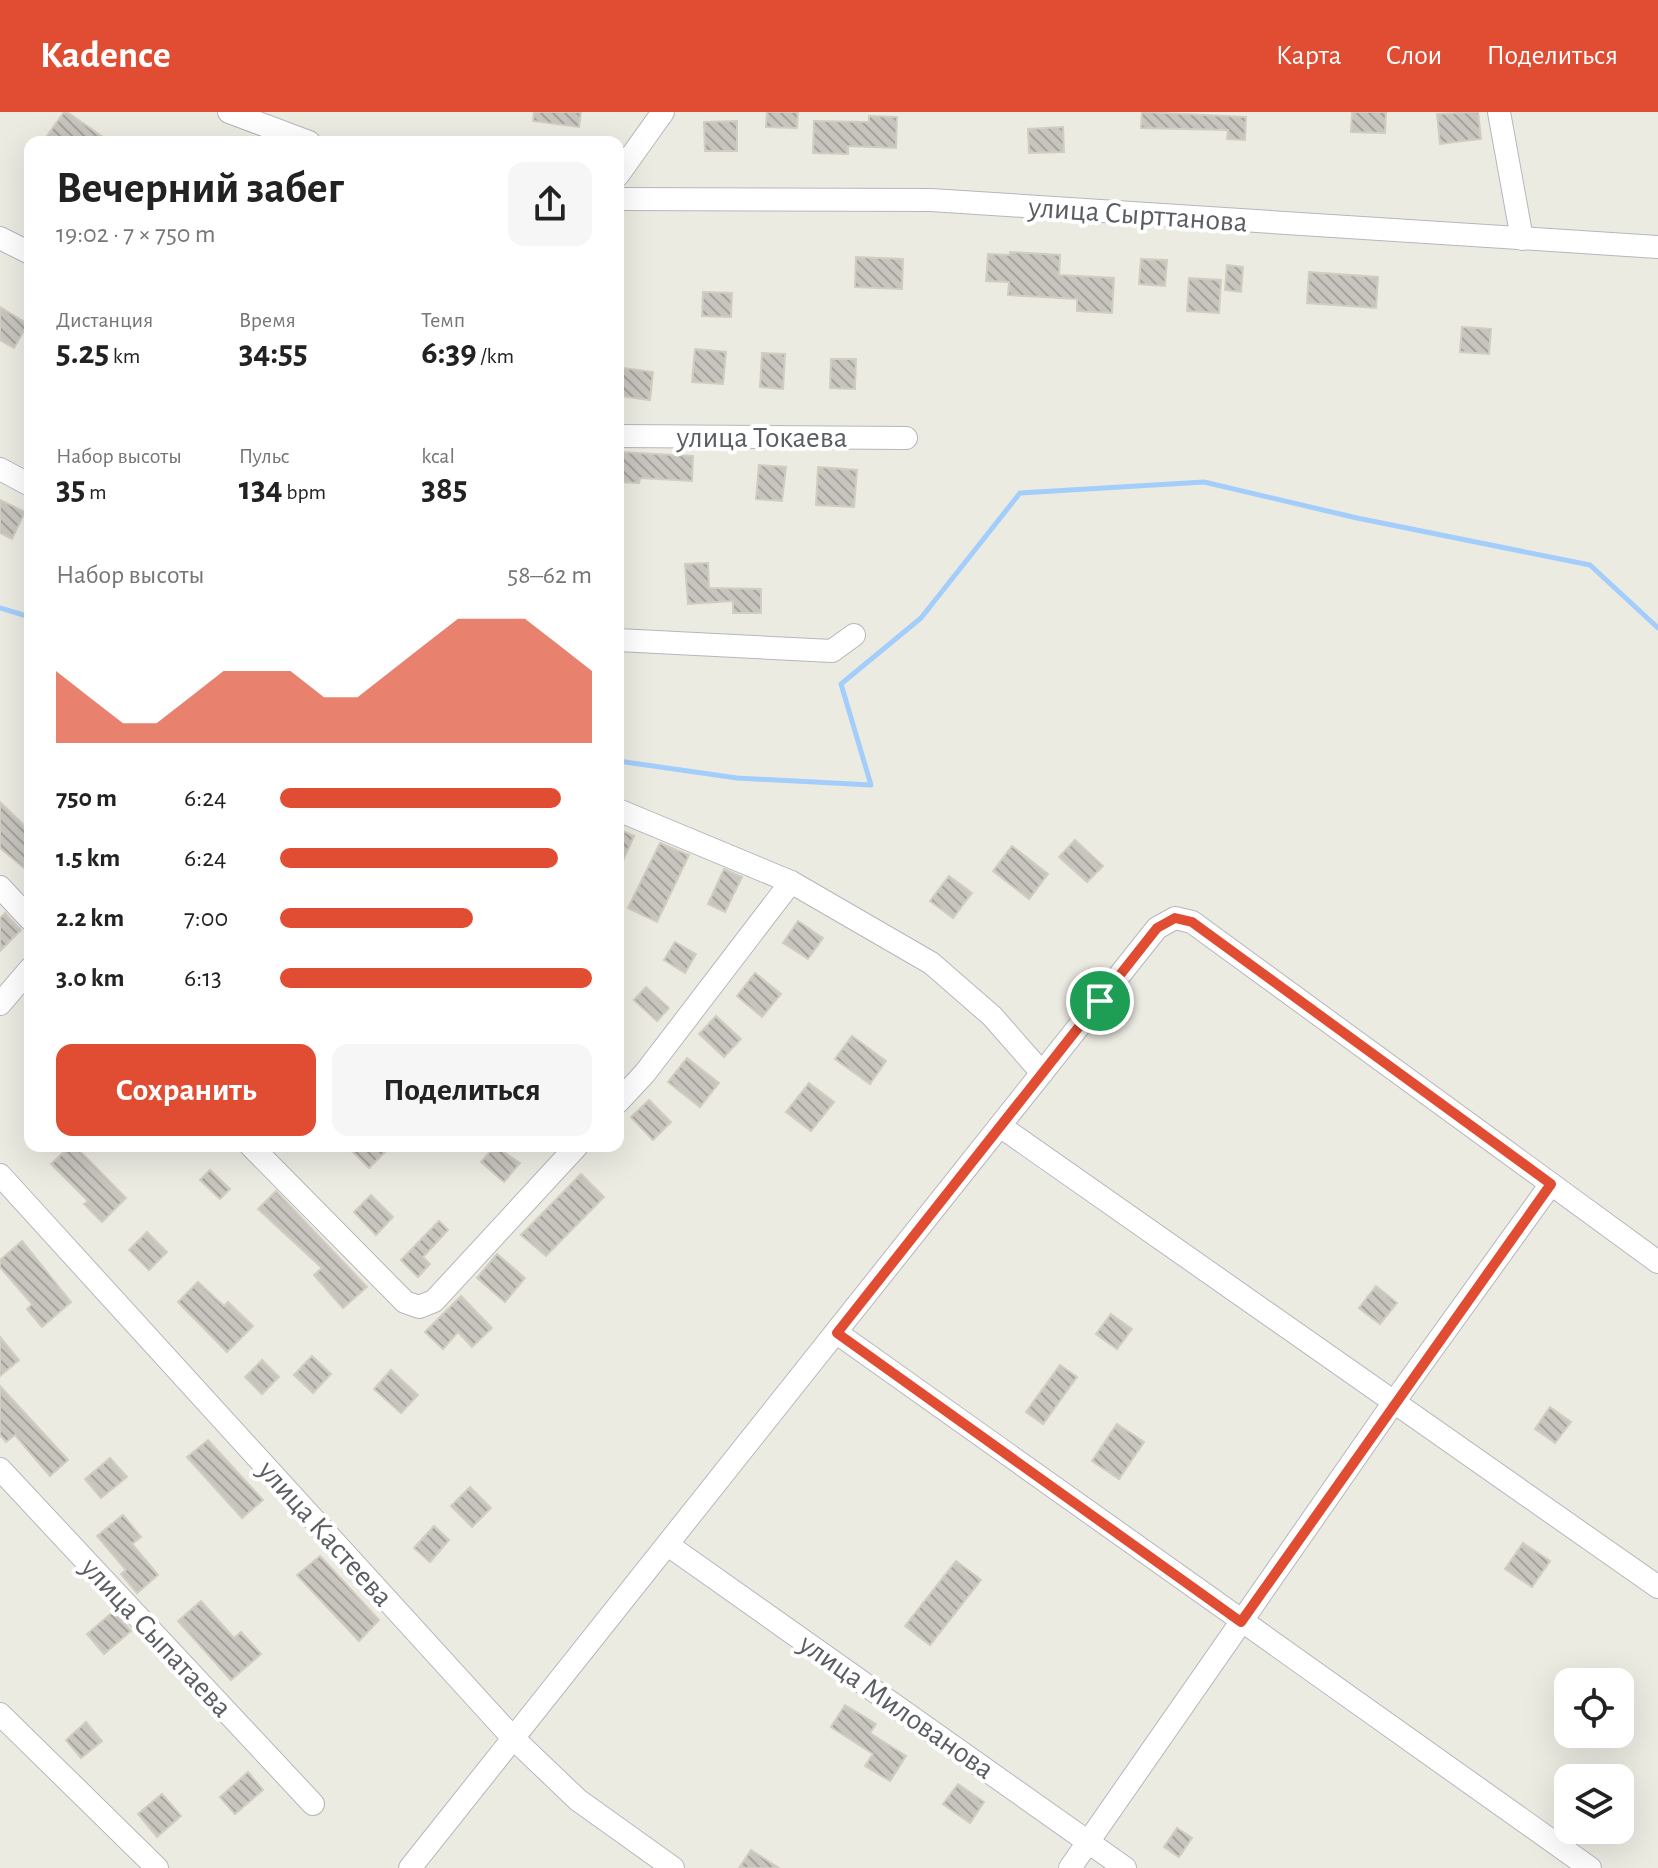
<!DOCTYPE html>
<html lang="ru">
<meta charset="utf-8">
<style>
:root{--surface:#fff;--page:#f6f6f6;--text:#222;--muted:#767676;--accent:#e14d33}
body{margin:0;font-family:"Alegreya Sans",sans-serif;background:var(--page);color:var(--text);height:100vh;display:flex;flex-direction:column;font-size:30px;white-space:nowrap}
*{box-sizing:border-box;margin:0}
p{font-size:26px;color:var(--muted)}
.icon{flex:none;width:44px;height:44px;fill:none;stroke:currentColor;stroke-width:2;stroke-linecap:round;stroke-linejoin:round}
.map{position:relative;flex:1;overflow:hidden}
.side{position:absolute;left:24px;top:24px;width:600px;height:1016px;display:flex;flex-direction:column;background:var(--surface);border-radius:16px;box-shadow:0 8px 32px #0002}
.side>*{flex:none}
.fabs{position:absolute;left:1554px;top:1556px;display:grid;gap:16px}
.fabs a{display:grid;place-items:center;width:80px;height:80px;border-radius:16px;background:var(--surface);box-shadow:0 8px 32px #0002;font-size:40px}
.pin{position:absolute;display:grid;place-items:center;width:68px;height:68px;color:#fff;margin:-34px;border:4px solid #fff;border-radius:50%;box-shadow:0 2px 8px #0007}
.round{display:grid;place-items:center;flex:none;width:84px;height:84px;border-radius:16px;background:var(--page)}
.summary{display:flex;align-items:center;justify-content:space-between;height:136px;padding:0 32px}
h1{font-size:44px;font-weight:600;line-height:60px}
.figures{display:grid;grid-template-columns:repeat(3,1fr);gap:12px;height:136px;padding:8px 32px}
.figures div{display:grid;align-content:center}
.figures b{font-size:34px;font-weight:600}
.figures small{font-size:22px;font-weight:400}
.figures p{font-size:22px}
.chart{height:224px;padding:16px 32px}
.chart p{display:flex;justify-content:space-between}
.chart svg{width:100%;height:144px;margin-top:8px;fill:var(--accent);opacity:.7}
.primary-button{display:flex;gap:16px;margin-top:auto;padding:16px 32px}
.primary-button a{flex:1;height:92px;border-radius:16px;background:var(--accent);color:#fff;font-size:32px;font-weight:600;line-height:92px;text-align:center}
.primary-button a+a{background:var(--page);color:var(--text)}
ul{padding:0 32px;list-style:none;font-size:26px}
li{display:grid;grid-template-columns:128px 96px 1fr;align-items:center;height:60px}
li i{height:20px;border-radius:10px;background:var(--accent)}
header{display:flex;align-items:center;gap:48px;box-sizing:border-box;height:112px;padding:0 40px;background:var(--accent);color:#fff}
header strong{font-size:38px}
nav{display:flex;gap:44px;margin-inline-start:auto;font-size:28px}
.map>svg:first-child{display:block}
</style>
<header>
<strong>Kadence</strong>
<nav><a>Карта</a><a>Слои</a><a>Поделиться</a></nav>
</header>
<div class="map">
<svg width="1658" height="1756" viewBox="0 0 1658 1756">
<defs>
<pattern id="building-back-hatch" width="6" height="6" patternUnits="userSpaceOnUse" patternTransform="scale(2)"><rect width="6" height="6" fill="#c8c5bf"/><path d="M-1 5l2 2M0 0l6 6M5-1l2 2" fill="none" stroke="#a5a39f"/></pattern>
</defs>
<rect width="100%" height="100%" fill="#ecebe2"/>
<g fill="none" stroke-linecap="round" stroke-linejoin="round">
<g stroke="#a3cefb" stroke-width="5">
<path d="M0,496L30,505"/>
<path d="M618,649L737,666L871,673L841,572L921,506L1020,381L1204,370L1357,406L1590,453L1658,516"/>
</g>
</g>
<g fill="url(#building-back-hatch)" stroke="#d1cdc0" stroke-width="2">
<path d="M64,0H67L110,30H56L47,24Z"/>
<path d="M534,0H581L579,15L533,9Z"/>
<path d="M767,0H798L797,16L766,15Z"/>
<path d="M1142,0L1246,5L1245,28L1227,27L1228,18L1141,16Z"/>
<path d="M1352,0H1386L1385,21L1351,20Z"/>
<path d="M1478,0L1481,27L1440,32L1437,2Z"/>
<path d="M869,4L897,5L896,36L848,34V42L813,41L814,9L869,10Z"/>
<path d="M737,9V39H705L704,10Z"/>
<path d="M1063,15L1064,40L1029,41L1028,17Z"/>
<path d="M1010,140L1060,143L1059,163L1114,166L1112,201L1077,199V187L1008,183L1009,170L986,169L988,142L1010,143Z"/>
<path d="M856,145L903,147L902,177L855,175Z"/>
<path d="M1141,147L1167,148L1165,174L1139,172Z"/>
<path d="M1227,153L1243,155L1241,180L1225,178Z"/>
<path d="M1309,160L1378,165L1376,196L1307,191Z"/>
<path d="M1189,166L1221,168L1219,201L1187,199Z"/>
<path d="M703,180L732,181L731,205L702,204Z"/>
<path d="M0,195L28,212L14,236L0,228Z"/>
<path d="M1462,215L1491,217L1489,242L1460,240Z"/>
<path d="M695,237L726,240L723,272L692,270Z"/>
<path d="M762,241L785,242L783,277L760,275Z"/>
<path d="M831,247H856L855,277L830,276Z"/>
<path d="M623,256L653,260L650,288L620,284Z"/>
<path d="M618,340L693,344L692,369L640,366L639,371L618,370Z"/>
<path d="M759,353L786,355L782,389L756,387Z"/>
<path d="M818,355L857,358L854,395L816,393Z"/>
<path d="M0,388L25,400L12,427L0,421Z"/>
<path d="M708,451L709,476L761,477V501H733V489L688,492L685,452Z"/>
<path d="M0,690L30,719V761L0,736Z"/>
<path d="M618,717L634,724L618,760Z"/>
<path d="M1075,728L1103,754L1087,770L1059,745Z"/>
<path d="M660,731L689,743L657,810L628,796Z"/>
<path d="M1012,734L1048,762L1029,787L993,759Z"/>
<path d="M724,757L742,765L725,800L708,792Z"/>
<path d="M949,764L972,781L953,806L930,789Z"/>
<path d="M5,801L21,818L0,839V806Z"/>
<path d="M798,809L823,826L808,847L783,831Z"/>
<path d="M675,830L696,842L685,861L664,848Z"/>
<path d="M755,861L781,882L762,905L737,884Z"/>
<path d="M646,875L669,896L657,909L634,888Z"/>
<path d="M716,904L741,927L724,945L699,922Z"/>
<path d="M852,924L886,949L870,972L835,947Z"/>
<path d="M687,946L719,971L700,995L668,970Z"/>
<path d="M809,971L834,990L811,1019L786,1000Z"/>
<path d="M649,988L671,1010L653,1028L631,1005Z"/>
<path d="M70,1034H75L126,1086L102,1110L84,1092L88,1089L51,1052Z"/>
<path d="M347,1034H391L369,1056Z"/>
<path d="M495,1034L520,1051L504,1070L481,1050Z"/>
<path d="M210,1058L230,1077L220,1087L200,1068Z"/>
<path d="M581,1062L604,1085L546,1144L521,1123Z"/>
<path d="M276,1079L367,1175L343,1196L314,1163L322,1156L258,1097Z"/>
<path d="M371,1083L393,1105L376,1123L354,1100Z"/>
<path d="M439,1109L448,1118L423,1145L430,1152L418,1165L401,1148Z"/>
<path d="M147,1120L167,1140L149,1158L129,1138Z"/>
<path d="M22,1129L71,1190L42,1215L27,1197L32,1192L0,1155V1148Z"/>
<path d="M497,1142L525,1166L505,1190L477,1166Z"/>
<path d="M198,1170L224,1194L228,1190L253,1214L227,1240L178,1190Z"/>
<path d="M1376,1174L1397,1191L1380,1212L1359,1196Z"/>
<path d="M461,1184L492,1216L472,1235L458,1220L443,1237L425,1220Z"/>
<path d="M1111,1202L1132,1217L1117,1237L1096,1222Z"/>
<path d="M0,1225L19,1248L0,1264Z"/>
<path d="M312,1244L331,1262L313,1281L294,1263Z"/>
<path d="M262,1248L279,1265L262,1282L245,1265Z"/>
<path d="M1060,1253L1077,1265L1043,1312L1026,1300Z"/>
<path d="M391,1258L418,1283L401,1301L374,1277Z"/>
<path d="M0,1274L68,1348L50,1364L15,1323L6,1330L0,1323Z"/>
<path d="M1550,1295L1571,1310L1555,1331L1535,1317Z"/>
<path d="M1117,1312L1144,1330L1119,1367L1092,1349Z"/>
<path d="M208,1328L263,1388L242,1406L187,1345Z"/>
<path d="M110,1346L127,1365L101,1386L85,1367Z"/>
<path d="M470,1375L491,1396L472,1415L451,1394Z"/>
<path d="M123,1403L141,1425L132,1432L158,1463L137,1481L121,1462L126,1458L97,1424Z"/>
<path d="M434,1414L449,1428L430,1450L414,1436Z"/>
<path d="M1523,1431L1550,1449L1532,1475L1505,1457Z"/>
<path d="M320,1444L379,1508L359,1529L297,1463Z"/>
<path d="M956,1449L981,1468L930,1533L905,1514Z"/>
<path d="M201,1489L234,1526L241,1520L261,1542L231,1568L178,1509Z"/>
<path d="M114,1499L131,1519L104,1542L87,1522Z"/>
<path d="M845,1593L876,1612L870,1621L906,1644L890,1669L865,1654L873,1642L831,1615Z"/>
<path d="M86,1610L102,1629L81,1646L66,1628Z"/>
<path d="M248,1660L263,1678L235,1702L220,1685Z"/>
<path d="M958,1672L984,1690L970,1711L943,1692Z"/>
<path d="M162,1682L181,1704L157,1725L138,1702Z"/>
<path d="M1177,1716L1192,1726L1179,1745L1164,1735Z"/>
<path d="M751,1738L779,1756H739Z"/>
</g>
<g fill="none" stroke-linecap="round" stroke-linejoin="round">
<defs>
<g id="minor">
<path d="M229,0L309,30"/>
<path d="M1499,0L1522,127"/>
<path d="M618,63L663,0"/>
<path d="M618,87L931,88L1658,135"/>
<path d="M0,126L30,141"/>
<path d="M618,324L906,326"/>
<path d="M0,357L30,373"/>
<path d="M618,528L832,539L854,523"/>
<path d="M618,698L791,770L931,851L992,904L1042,961"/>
<path d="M0,775L30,807"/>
<path d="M0,892L30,857"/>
<path d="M618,990L645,961L791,770"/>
<path d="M1000,1014L1658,1475"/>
<path d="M251,1034L405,1190L419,1195L434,1189L577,1034"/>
<path d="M0,1063L512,1625L578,1688L673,1756"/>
<path d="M837,1221L1590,1756"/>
<path d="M0,1357L313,1692"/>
<path d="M668,1433L1125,1756"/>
<path d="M0,1602L157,1756"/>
<path d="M410,1756L1157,816L1175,806L1192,810L1658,1150"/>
<path d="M1070,1756L1394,1290L1551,1072"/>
</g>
</defs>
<use href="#minor" stroke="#b4b7bc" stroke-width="24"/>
<use href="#minor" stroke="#fff" stroke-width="22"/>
</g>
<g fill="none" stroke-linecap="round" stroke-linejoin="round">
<defs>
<path id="route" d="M1175,806L1192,810L1551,1072L1241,1510L837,1221L1157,816Z"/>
</defs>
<use href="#route" stroke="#fff" stroke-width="16"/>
<use href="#route" stroke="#e14d33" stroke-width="10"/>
</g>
<g text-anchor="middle" stroke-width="8" stroke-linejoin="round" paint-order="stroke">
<g font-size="30" fill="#5a5d62" stroke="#fff">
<text transform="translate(1138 102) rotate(4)" y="10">улица Сырттанова</text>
<text x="762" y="335">улица Токаева</text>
<text transform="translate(326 1421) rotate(48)" y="10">улица Кастеева</text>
<text transform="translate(157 1525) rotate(47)" y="10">улица Сыпатаева</text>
<text transform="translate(897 1594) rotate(35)" y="10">улица Милованова</text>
</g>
</g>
</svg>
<div class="fabs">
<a><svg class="icon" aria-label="locate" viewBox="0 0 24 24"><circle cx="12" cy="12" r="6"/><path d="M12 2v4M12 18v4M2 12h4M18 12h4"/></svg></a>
<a><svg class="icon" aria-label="layers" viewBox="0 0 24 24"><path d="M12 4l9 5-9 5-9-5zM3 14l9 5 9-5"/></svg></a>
</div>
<div class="pin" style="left:1100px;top:889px;background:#1e9e55"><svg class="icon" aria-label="arrive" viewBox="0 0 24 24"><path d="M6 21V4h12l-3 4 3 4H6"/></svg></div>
<section class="side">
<div class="summary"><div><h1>Вечерний забег</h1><p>19:02 · 7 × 750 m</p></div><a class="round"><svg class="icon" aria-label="share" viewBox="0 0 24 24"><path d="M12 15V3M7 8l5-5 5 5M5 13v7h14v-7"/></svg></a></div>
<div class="figures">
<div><p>Дистанция</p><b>5.25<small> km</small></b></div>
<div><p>Время</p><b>34:55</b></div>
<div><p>Темп</p><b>6:39<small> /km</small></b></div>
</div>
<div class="figures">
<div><p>Набор высоты</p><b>35<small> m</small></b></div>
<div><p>Пульс</p><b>134<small> bpm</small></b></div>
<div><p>kcal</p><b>385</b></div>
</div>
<div class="chart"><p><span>Набор высоты</span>58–62 m</p>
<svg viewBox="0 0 160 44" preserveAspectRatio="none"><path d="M0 44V22L10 30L20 38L30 38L40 30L50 22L60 22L70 22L80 30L90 30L100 22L110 14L120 6L130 6L140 6L150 14L160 22V44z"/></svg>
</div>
<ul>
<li><b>750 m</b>6:24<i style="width:90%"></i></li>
<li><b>1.5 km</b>6:24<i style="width:89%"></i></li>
<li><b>2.2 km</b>7:00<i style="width:62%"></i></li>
<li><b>3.0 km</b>6:13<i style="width:100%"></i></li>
</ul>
<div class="primary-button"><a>Сохранить</a><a>Поделиться</a></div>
</section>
</div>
